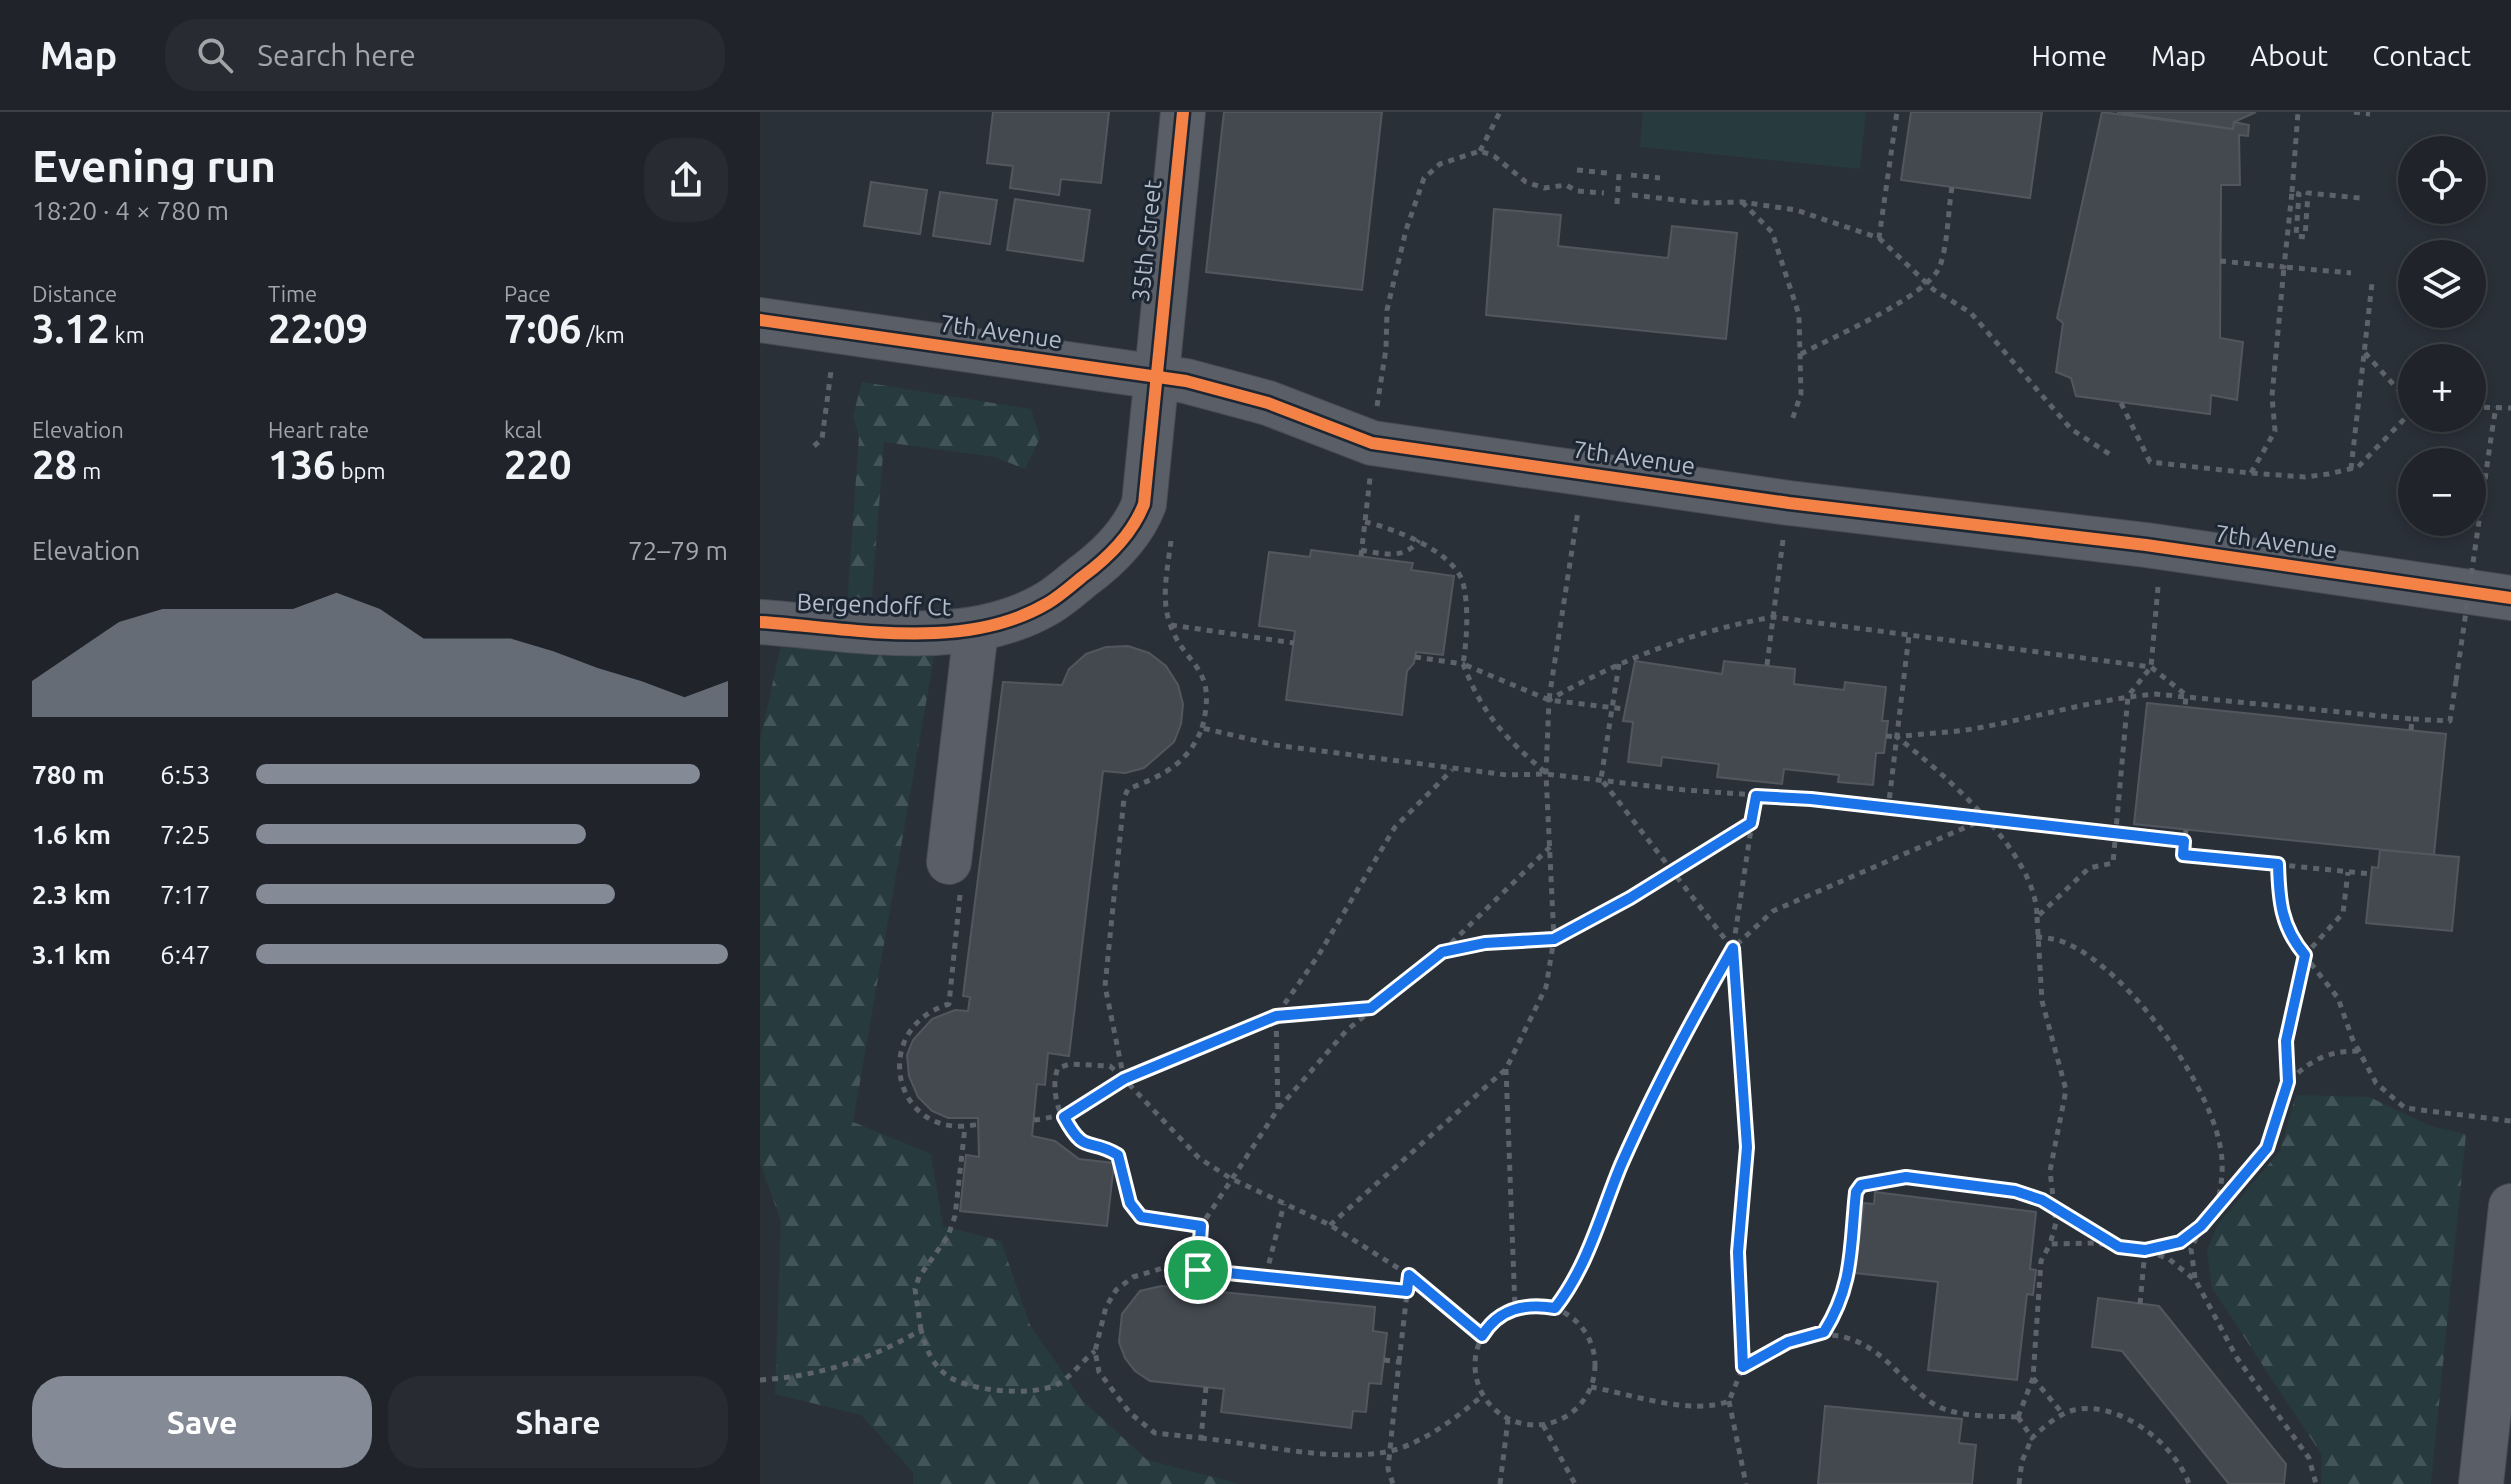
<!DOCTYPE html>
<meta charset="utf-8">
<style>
:root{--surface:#20242a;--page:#282c32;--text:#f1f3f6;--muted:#a2a4a8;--line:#3d4147;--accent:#848b96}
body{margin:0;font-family:Ubuntu,sans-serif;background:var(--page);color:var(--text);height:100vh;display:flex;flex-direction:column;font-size:30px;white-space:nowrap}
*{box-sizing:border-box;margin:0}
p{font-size:26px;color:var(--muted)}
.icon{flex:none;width:44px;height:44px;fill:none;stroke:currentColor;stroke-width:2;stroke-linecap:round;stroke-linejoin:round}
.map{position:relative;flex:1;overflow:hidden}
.sheet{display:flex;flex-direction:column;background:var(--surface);width:760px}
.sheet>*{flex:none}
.fabs{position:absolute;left:1638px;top:24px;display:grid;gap:16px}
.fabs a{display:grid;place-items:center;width:88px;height:88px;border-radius:50%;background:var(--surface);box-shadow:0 4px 12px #0003,0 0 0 2px var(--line);font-size:40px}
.pin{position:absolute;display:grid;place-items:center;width:68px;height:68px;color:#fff;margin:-34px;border:4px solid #fff;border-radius:50%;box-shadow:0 2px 8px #0007}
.round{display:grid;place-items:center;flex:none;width:84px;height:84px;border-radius:32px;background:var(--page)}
.head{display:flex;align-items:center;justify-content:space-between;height:136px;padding:0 32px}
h1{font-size:44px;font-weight:700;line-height:60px}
.figures{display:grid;grid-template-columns:repeat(3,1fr);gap:12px;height:136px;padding:8px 32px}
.figures div{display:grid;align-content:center}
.figures b{font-size:40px;font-weight:700}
.figures small{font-size:22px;font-weight:400}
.figures p{font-size:22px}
.chart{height:224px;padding:16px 32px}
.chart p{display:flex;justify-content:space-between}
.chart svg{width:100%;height:144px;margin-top:8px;fill:var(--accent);opacity:.7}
.primary-button{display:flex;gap:16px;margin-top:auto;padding:16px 32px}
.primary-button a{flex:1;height:92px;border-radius:32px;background:var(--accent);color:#fff;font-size:32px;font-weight:700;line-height:92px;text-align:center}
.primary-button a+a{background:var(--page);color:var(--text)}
ul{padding:0 32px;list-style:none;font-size:26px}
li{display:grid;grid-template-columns:128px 96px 1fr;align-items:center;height:60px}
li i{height:20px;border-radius:10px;background:var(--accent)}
header{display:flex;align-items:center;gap:48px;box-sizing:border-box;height:112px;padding:0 40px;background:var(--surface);border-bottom:2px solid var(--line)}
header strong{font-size:38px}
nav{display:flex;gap:44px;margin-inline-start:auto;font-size:28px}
.search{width:560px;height:72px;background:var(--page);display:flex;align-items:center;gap:20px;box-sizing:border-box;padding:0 28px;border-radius:32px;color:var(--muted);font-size:30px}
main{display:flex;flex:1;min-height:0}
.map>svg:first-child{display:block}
</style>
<header>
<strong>Map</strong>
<div class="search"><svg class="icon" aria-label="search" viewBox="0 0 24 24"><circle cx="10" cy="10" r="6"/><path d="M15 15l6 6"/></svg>Search here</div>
<nav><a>Home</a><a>Map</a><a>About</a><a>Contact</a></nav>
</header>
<main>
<section class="sheet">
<div class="head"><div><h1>Evening run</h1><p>18:20 · 4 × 780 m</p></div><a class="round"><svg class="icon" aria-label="share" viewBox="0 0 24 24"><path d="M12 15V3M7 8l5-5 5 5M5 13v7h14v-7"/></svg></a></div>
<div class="figures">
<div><p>Distance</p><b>3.12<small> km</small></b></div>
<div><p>Time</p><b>22:09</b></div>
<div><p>Pace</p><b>7:06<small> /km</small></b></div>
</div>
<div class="figures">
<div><p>Elevation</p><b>28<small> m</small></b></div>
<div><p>Heart rate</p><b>136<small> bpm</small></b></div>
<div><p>kcal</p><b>220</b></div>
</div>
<div class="chart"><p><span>Elevation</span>72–79 m</p>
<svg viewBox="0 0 160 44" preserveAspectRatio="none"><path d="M0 44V33L10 24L20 15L30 11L40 11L50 11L60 11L70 6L80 11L90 20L100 20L110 20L120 24L130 29L140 33L150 38L160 33V44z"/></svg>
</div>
<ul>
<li><b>780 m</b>6:53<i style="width:94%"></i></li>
<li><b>1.6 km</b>7:25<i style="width:70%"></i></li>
<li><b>2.3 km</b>7:17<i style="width:76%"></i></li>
<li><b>3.1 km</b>6:47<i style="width:100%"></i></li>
</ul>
<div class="primary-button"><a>Save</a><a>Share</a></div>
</section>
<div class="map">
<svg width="1751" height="1372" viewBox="0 0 1751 1372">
<defs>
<pattern id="forest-firs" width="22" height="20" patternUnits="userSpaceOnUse" patternTransform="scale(2)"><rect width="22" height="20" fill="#273a3e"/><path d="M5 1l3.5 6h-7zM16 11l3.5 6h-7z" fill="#445559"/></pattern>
</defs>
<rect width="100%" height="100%" fill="#2a3038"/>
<g fill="url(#forest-firs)">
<path d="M102,270L271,297L280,326L265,357L235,345L124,330L111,496L87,495L99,324L93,304Z"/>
<path d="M22,528L175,539L93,1010L171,1042L183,1114L241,1129L270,1213L322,1288L387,1348L480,1372H153V1360L101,1303L15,1282L21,1109L0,1051V629Z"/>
<path d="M1536,983L1609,985L1671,1014L1706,1022L1671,1372H1561L1562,1343L1452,1176L1447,1138L1458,1112L1520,1039Z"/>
</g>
<path fill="#273a3e" d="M883,0H1106L1100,57L880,35Z"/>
<g fill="#444950" stroke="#52575f" stroke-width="2">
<path d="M233,0H349L341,71L301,67L299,83L250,76L253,54L227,51Z"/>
<path d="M464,0H622L602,178L446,160Z"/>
<path d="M1151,0H1282L1270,86L1141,68Z"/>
<path d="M1342,0L1473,17L1474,10L1489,13L1488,24L1479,23L1480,73H1461L1460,226L1483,230L1477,288L1451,283L1450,302L1316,284L1311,266L1296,260L1303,211L1297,206Z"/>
<path d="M1357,0H1496L1474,10L1473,17Z"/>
<path d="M111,70L167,78L160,122L104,114Z"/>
<path d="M180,80L237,88L230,132L173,124Z"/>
<path d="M255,87L330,98L323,149L247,138Z"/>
<path d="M734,97L801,103L798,134L908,146L912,114L977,121L966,227L726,203Z"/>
<path d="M551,438L653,451L651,458L694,464L683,543L656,540L654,551L647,559L642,603L526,588L535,519L499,514L509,440L550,445Z"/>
<path d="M368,534L389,541L406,554L418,573L423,592L421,612L414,630L384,656L365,661L343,659L309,944L288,941L285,973L277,972L272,1024L295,1029L319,1047L354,1051L347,1114L200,1099L206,1043L219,1045L218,1006H188L172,999L158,985L149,964L147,943L153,928L172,907L195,898L208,899L210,885L203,884L243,570L302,573L309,557L326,542L346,535Z"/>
<path d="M875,549L962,562L964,549L1035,557L1034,572L1084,578L1085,570L1126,575L1122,609H1128L1124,641H1116L1113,673L1078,670L1079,663L1024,657L1022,672L957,665L959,652L902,645L901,654L868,650L873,610L863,609Z"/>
<path d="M1387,591L1686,622L1674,743L1374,712Z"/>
<path d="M1620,738L1699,745L1692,819L1606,811L1612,755L1618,756Z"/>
<path d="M1115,1080L1276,1100L1270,1157L1276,1158L1273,1183L1267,1182L1257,1268L1168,1258L1178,1170L1095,1161L1104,1091L1114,1092Z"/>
<path d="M401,1174L615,1195L613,1219L627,1221L621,1272L609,1271L606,1300L593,1299L591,1316L461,1300L464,1277L390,1269L375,1259L365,1246L359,1230L362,1202L380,1179Z"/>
<path d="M1338,1186L1399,1194L1526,1352L1524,1372H1469L1362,1239L1332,1235Z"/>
<path d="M1065,1294L1202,1307L1199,1331L1216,1333L1212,1372H1058Z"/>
</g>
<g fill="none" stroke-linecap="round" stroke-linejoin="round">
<defs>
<g id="minor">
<path d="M0,208L426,269L508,291L612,331L1029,391L1386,433L1751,486"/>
<path d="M0,510C92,516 204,541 288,491C300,484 311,474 322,465C348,446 372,423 384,392L423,0"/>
<path d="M189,750L216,517"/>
<path d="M1721,1372L1751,1094"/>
</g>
</defs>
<use href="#minor" stroke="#484c53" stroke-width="46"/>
<g stroke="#5d636a" stroke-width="5" stroke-dasharray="6 6" stroke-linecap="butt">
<path d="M1594,0L1610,2"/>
<path d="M720,39L740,0"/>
<path d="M817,58L847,61"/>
<path d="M871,63L900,66"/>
<path d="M1532,80L1538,0"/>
<path d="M872,83L943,91L982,90L1036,98L1119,126L1137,0"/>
<path d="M982,90L1012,120L1039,203L1041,282L1031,311"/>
<path d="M857,92L859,62"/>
<path d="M1119,126L1174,178L1211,201L1311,317L1351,343"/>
<path d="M1460,149L1524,155L1532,80L1539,82L1536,124L1545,125L1548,81L1600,86"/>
<path d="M1605,241L1652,293"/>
<path d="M1041,242C1072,225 1168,185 1180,154C1188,131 1188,99 1192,75"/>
<path d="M1361,291L1390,350L1490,361L1545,365L1568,362L1598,355L1652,299"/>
<path d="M617,294L626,237L627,198L646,118L664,66L680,52L720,39L734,44L766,70L784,76L806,73L817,79L844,81"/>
<path d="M1712,295L1751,296"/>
<path d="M1732,319L1736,295"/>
<path d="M54,334L62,327L71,259"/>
<path d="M1591,357L1612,171"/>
<path d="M1491,361L1515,319L1512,284L1524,155L1591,161"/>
<path d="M605,410C633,416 694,439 703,471C709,495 707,527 703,552L789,588L864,597"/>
<path d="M411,429C408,454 401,484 409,509C423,555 459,552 442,616"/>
<path d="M601,438C622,442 645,448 659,428"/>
<path d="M601,444L610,366"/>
<path d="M1398,475L1391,555L1368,584L1353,751L1329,756L1277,805C1277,741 1185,663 1137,625C1164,621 1192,621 1218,616C1278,605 1336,587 1396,582L1652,607"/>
<path d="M411,513L534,531"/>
<path d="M655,545L703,552C723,603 745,626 786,661"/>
<path d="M859,552L841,667L972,836"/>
<path d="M1007,553L1023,428"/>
<path d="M789,587L818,399"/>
<path d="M1651,618L1652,607L1690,609L1696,569"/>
<path d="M1126,624L1137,625"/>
<path d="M1128,698L1149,523"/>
<path d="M1426,718L1423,743L1611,762"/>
<path d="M1518,752L1519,784L1530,825L1578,886L1592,926L1616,971L1645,996L1751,1009"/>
<path d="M200,783L189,892C107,917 134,1032 219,1012"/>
<path d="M1277,805L1282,889L1306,978L1290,1059L1296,1111L1290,1132"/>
<path d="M1276,825C1287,826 1297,827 1306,831C1369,858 1458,980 1462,1048C1463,1065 1460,1081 1456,1097"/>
<path d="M683,840L725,831L794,827L870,786L991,711"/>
<path d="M746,957L755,1196"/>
<path d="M363,966L350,954L310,952L298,956C288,979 303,1023 327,1034C337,1039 348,1037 358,1043L373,1099L387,1107L441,1114"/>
<path d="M1529,969C1552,947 1568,939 1600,939"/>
<path d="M518,997L516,904L558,844L635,715L692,658"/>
<path d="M274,1008C308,1004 337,989 364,967L516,904L610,896"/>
<path d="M570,1113L746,957L786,875L794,827L786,662L789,588C860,548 933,519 1013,505L1391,555L1426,583L1425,595"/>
<path d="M1386,1138L1420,1130L1441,1114L1507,1036L1528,970L1526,929L1545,843L1583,801L1588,760"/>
<path d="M506,1163L524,1092"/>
<path d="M1435,1166L1431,1137L1441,1115"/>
<path d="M436,1177L441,1114L518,997L586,919L682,840L790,735"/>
<path d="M1380,1192L1385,1138"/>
<circle cx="775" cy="1253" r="60"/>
<path d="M795,1196L813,1173L861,1054L913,941L973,836L1013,799L1227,706"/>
<path d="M161,1218L155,1177L159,1165L188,1124L195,1104L205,1015"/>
<path d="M1064,1220C1094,1172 1090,1135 1096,1080C1118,1051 1245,1072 1277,1085C1304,1096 1331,1118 1356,1133"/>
<path d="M722,1224L649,1163L570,1113L470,1066L439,1046L364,967L345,874L364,686L368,677C402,664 428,652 442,616L515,633L747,663L786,662L925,678L1051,687L1424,729"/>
<path d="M624,1248L639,1250L628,1357L633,1372"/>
<path d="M639,1250L649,1164"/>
<path d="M983,1255C1044,1222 1081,1203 1136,1258C1149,1271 1167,1291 1184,1297C1206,1305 1235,1304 1258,1305"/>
<path d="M1273,1266L1303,1302"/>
<path d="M0,1268C60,1264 109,1248 161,1218C166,1235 170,1249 184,1261C205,1280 273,1285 298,1272C311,1265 323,1248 335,1239"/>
<path d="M446,1275L441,1326L395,1321L370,1301L339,1260L335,1239L346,1195L356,1178L373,1165L403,1156L647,1179"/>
<path d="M831,1275C870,1282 932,1304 969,1289L983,1255L978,1140L987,1035L973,836L996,684"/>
<path d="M969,1289L986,1372"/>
<path d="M1258,1305L1273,1266L1281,1149L1290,1132L1334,1131L1385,1138L1409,1147L1436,1169L1477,1246L1549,1346L1556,1372"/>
<path d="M1258,1305L1272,1326C1284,1315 1298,1302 1314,1298C1359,1288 1415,1332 1429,1372"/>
<path d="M783,1313L815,1372"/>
<path d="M441,1326C497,1332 572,1350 626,1340C661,1333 696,1306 722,1284"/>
<path d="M740,1372L748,1308"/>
<path d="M1259,1372L1262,1349L1272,1326"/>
</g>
<use href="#minor" stroke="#5a5e66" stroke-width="44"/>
<path stroke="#5d636a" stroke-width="5" stroke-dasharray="6 6" stroke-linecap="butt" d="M1696,569L1732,319"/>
<defs>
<g id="cycleway">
<path d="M0,208L426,269L508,291L612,331L1029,391L1386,433L1751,486"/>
<path d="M0,510C92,516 204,541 288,491C300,484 311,474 322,465C348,446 372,423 384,392L423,0"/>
</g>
</defs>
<use href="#cycleway" stroke="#1d2633" stroke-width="17"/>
<use href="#cycleway" stroke="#f48246" stroke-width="12"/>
</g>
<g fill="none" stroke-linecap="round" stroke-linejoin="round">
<defs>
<path id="route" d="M996,684L1051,687L1424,729L1423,743L1518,752C1519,788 1521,815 1545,843L1526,929L1528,970L1507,1036L1441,1114L1420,1130L1385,1138L1359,1135L1282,1088L1255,1079L1146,1065L1101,1073L1096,1080C1090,1135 1094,1172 1064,1220L1028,1230L983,1255L978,1140L987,1035L973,836C932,907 894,978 861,1053C841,1101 828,1154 795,1196C765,1191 739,1196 722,1224L649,1163L647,1179L438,1158L441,1114L381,1105L370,1091L358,1043C328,1025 325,1044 304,1005L364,967L516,904L611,896L682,840L725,831L794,827L870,786L991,711Z"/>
</defs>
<use href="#route" stroke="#fff" stroke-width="16"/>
<use href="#route" stroke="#1a73e8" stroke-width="10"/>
</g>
<g text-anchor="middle" stroke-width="6" stroke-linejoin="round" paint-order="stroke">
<g font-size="24" fill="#b4bcc9" stroke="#1d2633">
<text transform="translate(387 129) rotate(-84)" y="8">35th Street</text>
<text transform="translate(241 220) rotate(8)" y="8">7th Avenue</text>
<text transform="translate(874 346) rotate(8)" y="8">7th Avenue</text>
<text transform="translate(1516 430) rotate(8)" y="8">7th Avenue</text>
<text transform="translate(114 493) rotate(2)" y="8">Bergendoff Ct</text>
</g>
</g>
</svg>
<div class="fabs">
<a><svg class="icon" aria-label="locate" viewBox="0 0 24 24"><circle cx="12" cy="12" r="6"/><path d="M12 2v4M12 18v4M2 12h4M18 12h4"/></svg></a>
<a><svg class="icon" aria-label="layers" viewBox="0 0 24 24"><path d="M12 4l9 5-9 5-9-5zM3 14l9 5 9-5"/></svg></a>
<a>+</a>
<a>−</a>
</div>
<div class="pin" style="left:438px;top:1158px;background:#1e9e55"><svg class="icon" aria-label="arrive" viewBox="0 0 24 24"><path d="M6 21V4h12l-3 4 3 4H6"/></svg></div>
</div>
</main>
